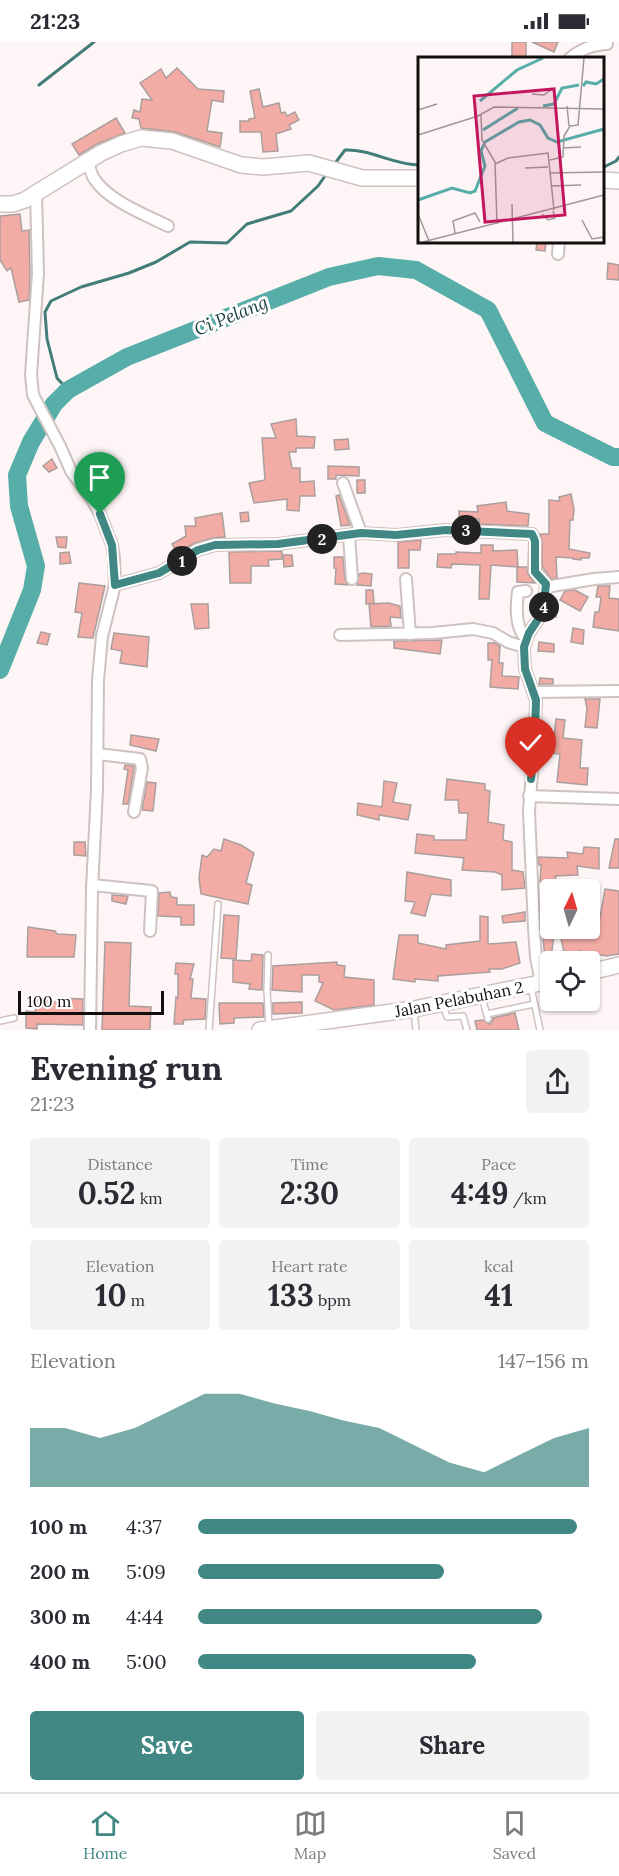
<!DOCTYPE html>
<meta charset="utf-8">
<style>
:root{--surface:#fff;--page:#f2f2f3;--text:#2b2b33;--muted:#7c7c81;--line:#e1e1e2;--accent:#418884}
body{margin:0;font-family:Lora,serif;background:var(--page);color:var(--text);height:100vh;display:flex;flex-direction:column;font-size:22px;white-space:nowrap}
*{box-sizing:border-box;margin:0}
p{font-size:20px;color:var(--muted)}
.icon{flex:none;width:33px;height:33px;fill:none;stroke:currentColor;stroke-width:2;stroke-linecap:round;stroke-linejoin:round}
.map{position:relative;height:988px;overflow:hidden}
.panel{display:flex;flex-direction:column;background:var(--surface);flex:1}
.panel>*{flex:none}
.needle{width:39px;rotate:5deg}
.tools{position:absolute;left:540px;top:837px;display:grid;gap:12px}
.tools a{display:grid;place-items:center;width:60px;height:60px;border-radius:6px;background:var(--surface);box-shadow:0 2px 4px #0004;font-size:30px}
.scale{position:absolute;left:18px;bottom:15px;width:146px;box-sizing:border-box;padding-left:6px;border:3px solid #120e0d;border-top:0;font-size:16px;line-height:21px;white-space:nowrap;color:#120e0d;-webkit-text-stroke:4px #fff;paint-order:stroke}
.pin{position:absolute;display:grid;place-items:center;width:51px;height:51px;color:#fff;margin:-62px -26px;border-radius:50% 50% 50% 0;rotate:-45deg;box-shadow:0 0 6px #0007}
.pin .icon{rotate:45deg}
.km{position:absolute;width:30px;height:30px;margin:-15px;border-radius:50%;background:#222;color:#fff;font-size:16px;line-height:30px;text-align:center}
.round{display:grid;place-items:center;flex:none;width:63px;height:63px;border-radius:6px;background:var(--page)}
.headline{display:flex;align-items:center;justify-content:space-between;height:102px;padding:0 30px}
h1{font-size:33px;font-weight:700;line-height:45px}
.stats{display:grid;grid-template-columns:repeat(3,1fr);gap:9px;height:102px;padding:6px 30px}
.stats div{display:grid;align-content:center;border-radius:6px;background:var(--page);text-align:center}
.stats b{font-size:30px;font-weight:700}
.stats small{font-size:16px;font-weight:400}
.stats p{font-size:16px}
.chart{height:168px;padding:12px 30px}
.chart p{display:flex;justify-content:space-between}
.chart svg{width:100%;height:108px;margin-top:6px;fill:var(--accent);opacity:.7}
.action{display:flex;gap:12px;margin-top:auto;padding:12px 30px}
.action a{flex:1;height:69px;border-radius:6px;background:var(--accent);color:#fff;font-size:24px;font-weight:700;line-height:69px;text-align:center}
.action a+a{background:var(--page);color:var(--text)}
ul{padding:0 30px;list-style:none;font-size:20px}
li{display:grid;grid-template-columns:96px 72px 1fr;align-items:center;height:45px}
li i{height:15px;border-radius:8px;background:var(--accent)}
.status{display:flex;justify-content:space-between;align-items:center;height:42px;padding:0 30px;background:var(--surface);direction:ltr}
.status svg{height:16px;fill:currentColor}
.menu{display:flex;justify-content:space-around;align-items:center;height:84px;border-top:2px solid var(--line);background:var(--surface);font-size:16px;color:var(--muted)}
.menu a{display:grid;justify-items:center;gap:3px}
.menu .active{color:var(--accent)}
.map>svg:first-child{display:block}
</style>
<div class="status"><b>21:23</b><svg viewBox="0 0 49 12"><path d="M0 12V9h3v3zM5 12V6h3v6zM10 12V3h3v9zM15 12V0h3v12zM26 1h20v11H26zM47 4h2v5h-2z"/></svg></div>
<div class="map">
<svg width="619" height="988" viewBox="0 0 619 988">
<rect width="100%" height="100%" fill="#fef6f6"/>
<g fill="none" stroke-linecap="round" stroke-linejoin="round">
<g stroke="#427d7a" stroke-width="3">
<path d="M39,43L94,0"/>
<path d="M333,124L345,108C371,107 393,123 420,123"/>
<path d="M602,126L616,119L619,115"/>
<path d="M68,348L57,336L47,297L45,270L51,259L81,245L129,231L156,220L190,200L227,201L247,182L291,169L318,144L327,131"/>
</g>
<path stroke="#57ada8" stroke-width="18" d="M0,628L32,548L36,524L19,464L17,433L31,400L54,362L68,348L127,315L329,235L378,224L416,228L488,268L545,381L613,415H619"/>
</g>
<g fill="#f2aba5" stroke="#aa9f9d" stroke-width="1.5">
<rect x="512" y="0" width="14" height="16"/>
<path d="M532,0H558L554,10Z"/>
<path d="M177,26L198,47L224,49L223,60L212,58L207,89L222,91L220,105L175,90L141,86L139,77L132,76L134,68L140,70L142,57L152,58L140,41L161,27L166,36Z"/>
<path d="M259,47L263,65L279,61L281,71L285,70L287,74L295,70L299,78L289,83L291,87L276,92L278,109L263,110L261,90H240V79H249V77L255,76L250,49Z"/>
<path d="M116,76L125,91L97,102L79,113L72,102Z"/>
<path d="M20,172L22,189L29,188L30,231L29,258L19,260L11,226L7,229L0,218V174Z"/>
<path d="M537,200H546L545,209L536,208Z"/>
<path d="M608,221L619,223V238L607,237Z"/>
<path d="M296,377L297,394L315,395L314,406H296V410H289L292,426H300V440L314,439L315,454H300L299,469L287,468V457L254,461L249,441L265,438L262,396H276L271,382Z"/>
<path d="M348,397L349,407L335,408L334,398Z"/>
<path d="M52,417L57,426L49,430L43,424Z"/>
<path d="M328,424L359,425V434L336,433V437H328Z"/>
<rect x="357" y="438" width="8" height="13"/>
<path d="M571,452L574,467L573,478H570L569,507L590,511L589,516H581V518L573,517V516L556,515L557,536L551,537L542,524V499L540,492H549V458L560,459L559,455Z"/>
<path d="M339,453L350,483L341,484L336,454Z"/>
<path d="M506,460L507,469L529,472L528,484L479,482V477L459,476V469L478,470L477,464Z"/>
<path d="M248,470L249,479L241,480L240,471Z"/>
<path d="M222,471L225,495L213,496L195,501L177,511L172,502L186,494L185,484H196L195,476Z"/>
<path d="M56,495H67L66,506L58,505Z"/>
<path d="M421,498L420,508H409V526H398V500Z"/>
<path d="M481,503H493V509L517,508L518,525L491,523L489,557H479L480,523L452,522L451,526L437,525L438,512H456V510L481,511Z"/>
<path d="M282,509V517L268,518L269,524H251V541H230L229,510Z"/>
<path d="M69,510L71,521L60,522V511Z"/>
<path d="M283,513H292L293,524L284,525Z"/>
<path d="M334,515H343L345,538L348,543L335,542L336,526H334Z"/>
<path d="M517,525H527L528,532L535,541L517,540Z"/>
<path d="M363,531L372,532L371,544L357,543L359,532Z"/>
<path d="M79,541L105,544L93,596L78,595L82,571L75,570Z"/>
<path d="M598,544H610L609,556L619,557V589L593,585L595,570H599L601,555H596Z"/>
<path d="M366,548H373L374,561L366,562Z"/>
<path d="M575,548L588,555L580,569L560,558L565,549Z"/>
<path d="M552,559H556V575H548Z"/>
<path d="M389,561L400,564L401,576L390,575L391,584L371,585L369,562Z"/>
<path d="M191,562H208L209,586L195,587Z"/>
<path d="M573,586L584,588L583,602L571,600Z"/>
<path d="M41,590L50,592L47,603L37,601Z"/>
<path d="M114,591L149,595L147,625L120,621L122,609L111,607Z"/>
<path d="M442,598L440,612L394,606V599Z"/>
<path d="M539,600L554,602V610L538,609Z"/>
<path d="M488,601H495L500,604L499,621H503L502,634L519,635L518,647L490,645L492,618H488Z"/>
<path d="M540,636L553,637V642H539Z"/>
<path d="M585,657H600L597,686L585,685L587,666Z"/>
<path d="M556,677L565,678L563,696L582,698L580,726H588L587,743L557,740L560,712L549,711L550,695L554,696Z"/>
<path d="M131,693L159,697L156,709L130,703Z"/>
<path d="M125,723L134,724V726L128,762H123L128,728L124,727Z"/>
<path d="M447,737L485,742V748L490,749L488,780L504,783L503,798L512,800V828L523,830L525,846L502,848V833L495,830L462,828L464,816L415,811L417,792L434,794V798H466L468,771H459L458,758H445Z"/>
<path d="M384,739L397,741L393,760L411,763L408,778L379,773V778L357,773L358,761L382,765Z"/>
<path d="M147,740L156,741L153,769L142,768Z"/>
<path d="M224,797L241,803L254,811L246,841L252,843L248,862L201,852L199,836L202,813L207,815L214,807L221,809Z"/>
<path d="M615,797H619V826H609Z"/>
<path d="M74,800H85L86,814L74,813Z"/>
<path d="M584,805L599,806V827L577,824L578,833L555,834L557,840H540L541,823H539L538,815L568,816L567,810L583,812Z"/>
<path d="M407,830L451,838V854L431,852L425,874L411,871L415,860L405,859Z"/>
<path d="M605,847L619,849V912L606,914L579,909V916L566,919L559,888L579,886L578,890L597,892Z"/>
<path d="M170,850L171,855L177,856V863H194V883H181V875L158,874L159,851Z"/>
<path d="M112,853L128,854L126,862L112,859Z"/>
<path d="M525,870V879L503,881L502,874Z"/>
<path d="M224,873L239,874L236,917L221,916Z"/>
<path d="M480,874L488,875V902L516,900L520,921L502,927H489L490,930L438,934V939L415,937V940L393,937L399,893H418V901L446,907V903L480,899Z"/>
<path d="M28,885L55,889L57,892L76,893L74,915H27Z"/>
<path d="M542,886L555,887L549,929L546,930V926Z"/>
<path d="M105,900L131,901L129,964L151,965L150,988H102Z"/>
<path d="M252,912L263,913L262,948L249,947L250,942L233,940V918L251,919Z"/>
<path d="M337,920V923L345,924L344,935L374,938V963L334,968L315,959L323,941L319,940V933H302V950L272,948L273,924Z"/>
<path d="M176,921L194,922L190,937H193L191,956L206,957L205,977L184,978L183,982H174L176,955L178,956V932H175Z"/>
<path d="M59,956L83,957V983L37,982V987L26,986V969L35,970L37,957L59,960Z"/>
<path d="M302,960V971L273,972V961Z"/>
<path d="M219,961H263L264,975L234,976V981L220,982Z"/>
<path d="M515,971L519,988H477L475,979L483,978L489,982L492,980L493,976Z"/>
</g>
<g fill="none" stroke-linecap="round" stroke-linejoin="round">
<defs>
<g id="lane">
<path d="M268,913L267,949L269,985"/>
<path d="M531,945L540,988"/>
<path d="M482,955L488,977"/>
<path d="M443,963L447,975L463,974L467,988"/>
<path d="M414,969L416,988"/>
<path d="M487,972L534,962"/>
<path d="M0,979L14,976"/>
<path d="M209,988L218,862"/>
</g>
<g id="street">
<path d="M570,16C582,7 591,3 607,2"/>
<path d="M88,120C90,126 91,133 95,138C109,159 146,173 168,184"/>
<path d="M36,151L38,231L31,333L33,353L60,404L71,429L93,459L100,472L112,503L114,516L115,543L102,594L98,638L97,747L92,847L90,988"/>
<path d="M558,212L559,200"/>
<path d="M343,441L361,491"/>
<path d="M349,494L352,537"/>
<path d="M406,537L410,592"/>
<path d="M115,543L159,531L198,508L215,503L278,502L361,491L396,493L446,488L532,492L535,499L534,527L546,542L543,570L529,591L524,605L525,627L536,658L535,693L529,769L534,886L536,915L541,941"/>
<path d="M546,545L594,537L619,535"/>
<path d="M340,593L433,591L473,587L493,591L508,600L524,605"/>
<path d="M526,597C515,585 516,564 518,550L526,549"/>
<path d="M534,650L619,649"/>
<path d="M98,712L140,717L142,726L134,770"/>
<path d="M529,754L619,757"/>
<path d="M92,843L152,849L150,889"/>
</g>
<g id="secondary">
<path d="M602,138L619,139"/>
<path d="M0,162H13L25,158L101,111L121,102L141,96L172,99L241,123L263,125L309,121L362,136H420"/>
<path d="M590,930L619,923"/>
<path d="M260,988L414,967L550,939"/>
</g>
</defs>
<use href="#lane" stroke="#cec2c0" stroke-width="8"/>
<use href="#street" stroke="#cec2c0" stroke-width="14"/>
<use href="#secondary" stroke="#cec2c0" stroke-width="18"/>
<use href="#lane" stroke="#fff" stroke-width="5"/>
<use href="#street" stroke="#fff" stroke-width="10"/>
<use href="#secondary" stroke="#fff" stroke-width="15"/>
</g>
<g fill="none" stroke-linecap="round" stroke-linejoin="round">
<defs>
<path id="route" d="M100,472L112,503L115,543L159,531L198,508L215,503L278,502L361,491L396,493L446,488L532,492L535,499V530L546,542L543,570L529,591L524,605L525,627L536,658L535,693L531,737"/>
</defs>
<use href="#route" stroke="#fff" stroke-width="12"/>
<use href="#route" stroke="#418884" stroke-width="8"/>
</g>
<g text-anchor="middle" stroke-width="6" stroke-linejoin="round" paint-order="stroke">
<g font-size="16" fill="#120e0d" stroke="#fff">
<text transform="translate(459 957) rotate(-11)" y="6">Jalan Pelabuhan 2</text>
</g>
<g font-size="18" font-style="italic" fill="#1b4441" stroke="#fff">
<text transform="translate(231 274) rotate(-22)" y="6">Ci Pelang</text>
</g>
</g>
<g transform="translate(418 15)">
<rect width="186" height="186" fill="#fef6f6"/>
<path fill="none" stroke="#57ada8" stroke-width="3" d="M165,29L168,25L178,27L186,22M62,44L99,13L125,1M125,49L136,47L144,31L161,28M65,73L100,51M0,143L34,131L52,136L57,134L67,109L63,94L67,85L101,65L112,63L122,68L130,81L139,85L186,72"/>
<path fill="none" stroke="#a09999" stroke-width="1.5" d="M114,37L126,38L134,32M149,49L151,69M0,53L19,47M63,58L64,83L77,105L79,167M0,78L60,59L76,50L186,52M145,91L163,90M132,103L145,100L146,79L152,69L160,68L166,1M77,107L90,101L130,96L136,153M107,111L130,110M132,116L186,115M133,129L163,128M94,147L95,185M0,157L11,184M124,157L130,163L137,161L135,154M164,163L174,182L186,180M37,176L35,164L57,156L62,165M5,185L186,138"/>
<path fill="#c2185b" fill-opacity="0.15" stroke="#c2185b" stroke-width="3" d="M136,32L147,158L67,165L56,39Z"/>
<rect width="186" height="186" fill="none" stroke="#120e0d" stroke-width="3"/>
</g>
</svg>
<div class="tools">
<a><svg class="needle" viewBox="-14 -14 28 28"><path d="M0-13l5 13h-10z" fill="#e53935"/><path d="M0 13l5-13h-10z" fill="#7c7c81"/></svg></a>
<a><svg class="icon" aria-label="locate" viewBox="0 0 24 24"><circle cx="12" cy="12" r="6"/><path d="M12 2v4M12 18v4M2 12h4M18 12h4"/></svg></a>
</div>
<div class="scale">100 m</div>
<div class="pin" style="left:100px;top:472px;background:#1e9e55"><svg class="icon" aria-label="arrive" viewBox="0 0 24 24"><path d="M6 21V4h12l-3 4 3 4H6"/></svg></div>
<div class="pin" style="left:531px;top:737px;background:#d93025"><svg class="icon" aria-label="check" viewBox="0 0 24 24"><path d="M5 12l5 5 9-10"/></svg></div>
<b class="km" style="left:182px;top:519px">1</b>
<b class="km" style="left:322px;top:497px">2</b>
<b class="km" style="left:466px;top:488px">3</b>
<b class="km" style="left:544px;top:565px">4</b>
</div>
<section class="panel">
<div class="headline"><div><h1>Evening run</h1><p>21:23</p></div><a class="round"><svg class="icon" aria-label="share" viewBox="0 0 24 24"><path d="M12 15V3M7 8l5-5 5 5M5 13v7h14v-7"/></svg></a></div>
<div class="stats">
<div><p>Distance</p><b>0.52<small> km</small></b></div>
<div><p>Time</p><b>2:30</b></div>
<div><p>Pace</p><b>4:49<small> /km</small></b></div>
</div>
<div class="stats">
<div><p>Elevation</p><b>10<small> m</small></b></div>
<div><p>Heart rate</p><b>133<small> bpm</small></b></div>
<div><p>kcal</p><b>41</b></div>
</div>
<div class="chart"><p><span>Elevation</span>147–156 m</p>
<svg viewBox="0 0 160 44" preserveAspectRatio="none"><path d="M0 44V20L10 20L20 24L30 20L40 13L50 6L60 6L70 10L80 13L90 17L100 20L110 27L120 34L130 38L140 31L150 24L160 20V44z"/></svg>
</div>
<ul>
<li><b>100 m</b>4:37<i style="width:97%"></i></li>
<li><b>200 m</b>5:09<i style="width:63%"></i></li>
<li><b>300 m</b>4:44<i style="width:88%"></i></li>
<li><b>400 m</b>5:00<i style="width:71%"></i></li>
</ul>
<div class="action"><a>Save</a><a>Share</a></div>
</section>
<nav class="menu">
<a class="active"><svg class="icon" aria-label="home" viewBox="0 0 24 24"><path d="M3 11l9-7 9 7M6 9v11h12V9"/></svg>Home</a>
<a><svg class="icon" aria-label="map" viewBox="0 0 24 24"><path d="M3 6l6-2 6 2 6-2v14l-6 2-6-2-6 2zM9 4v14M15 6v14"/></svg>Map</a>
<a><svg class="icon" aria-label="saved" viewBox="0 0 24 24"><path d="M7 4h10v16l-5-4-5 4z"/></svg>Saved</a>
</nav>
